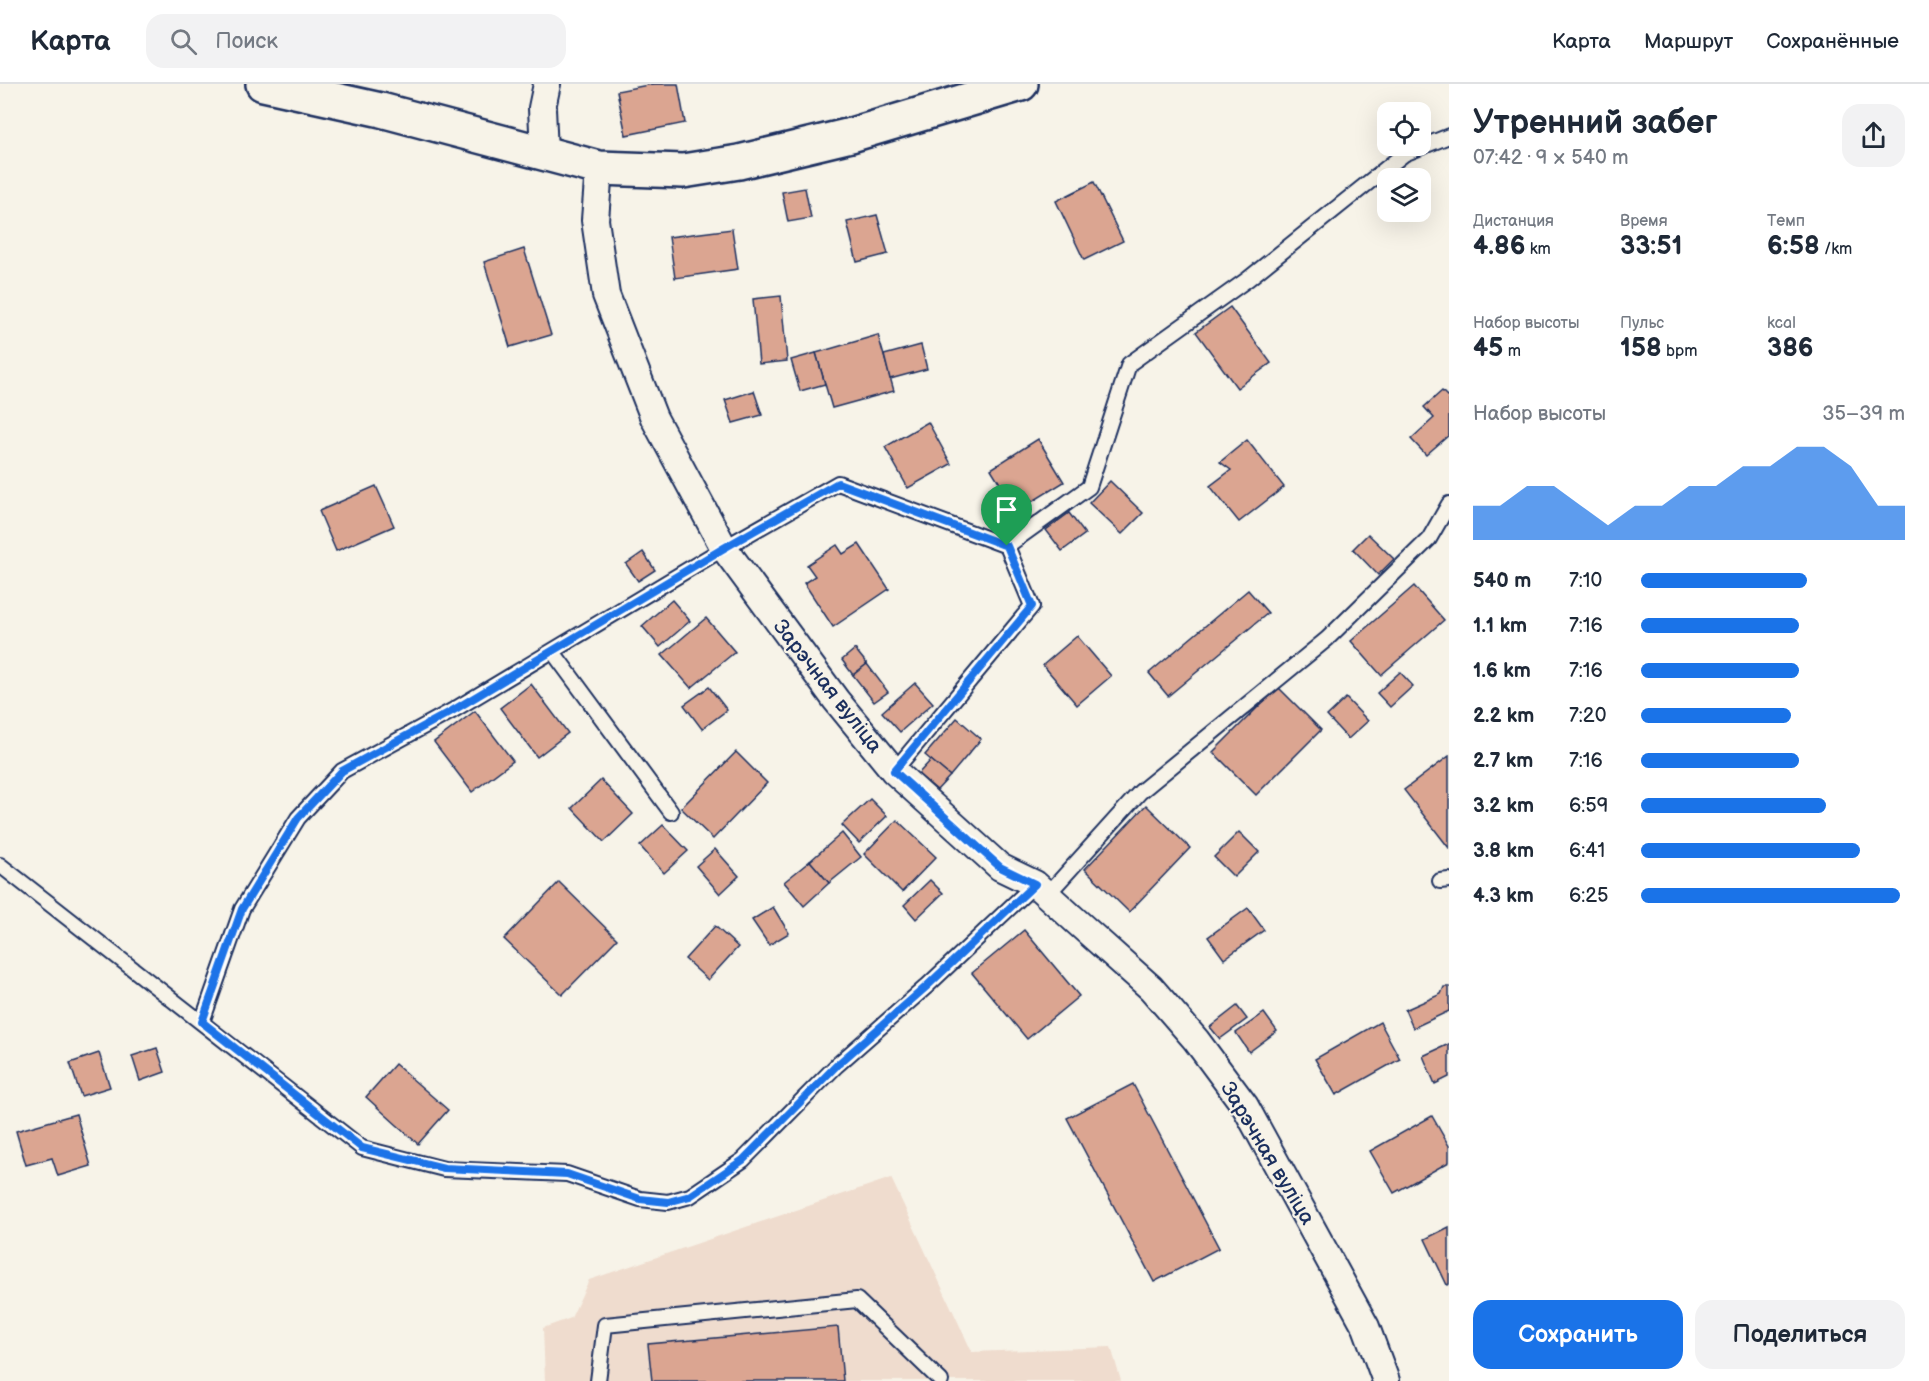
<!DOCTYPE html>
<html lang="ru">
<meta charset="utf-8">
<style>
:root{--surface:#fff;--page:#f2f2f3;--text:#1f2937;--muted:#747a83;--line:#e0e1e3;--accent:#1a73e8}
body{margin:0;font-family:"Balsamiq Sans",sans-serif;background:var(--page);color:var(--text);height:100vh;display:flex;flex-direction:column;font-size:22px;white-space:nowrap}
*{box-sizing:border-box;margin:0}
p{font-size:20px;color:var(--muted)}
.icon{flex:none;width:33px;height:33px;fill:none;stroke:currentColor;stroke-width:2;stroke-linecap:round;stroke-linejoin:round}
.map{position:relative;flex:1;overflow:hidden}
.drawer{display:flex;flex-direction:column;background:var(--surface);width:480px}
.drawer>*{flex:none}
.buttons{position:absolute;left:1377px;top:18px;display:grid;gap:12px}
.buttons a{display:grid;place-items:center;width:54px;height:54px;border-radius:12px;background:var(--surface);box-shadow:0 6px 24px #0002;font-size:30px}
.pin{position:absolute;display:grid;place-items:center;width:51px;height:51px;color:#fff;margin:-62px -26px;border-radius:50% 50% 50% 0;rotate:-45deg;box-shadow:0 0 6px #0007}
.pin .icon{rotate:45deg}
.round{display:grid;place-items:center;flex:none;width:63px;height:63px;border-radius:18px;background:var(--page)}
.headline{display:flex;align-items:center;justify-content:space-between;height:102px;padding:0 24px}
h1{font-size:33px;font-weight:700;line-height:45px}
.figures{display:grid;grid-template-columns:repeat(3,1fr);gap:9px;height:102px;padding:6px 24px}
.figures div{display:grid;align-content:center}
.figures b{font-size:26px;font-weight:700}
.figures small{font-size:16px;font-weight:400}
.figures p{font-size:16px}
.chart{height:168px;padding:12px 24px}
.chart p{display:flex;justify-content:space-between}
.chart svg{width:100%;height:108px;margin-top:6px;fill:var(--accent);opacity:.7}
.action{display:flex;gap:12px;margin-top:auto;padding:12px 24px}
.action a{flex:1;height:69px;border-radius:18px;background:var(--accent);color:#fff;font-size:24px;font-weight:700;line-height:69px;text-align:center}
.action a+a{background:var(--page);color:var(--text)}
ul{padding:0 24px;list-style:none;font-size:20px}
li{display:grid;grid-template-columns:96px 72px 1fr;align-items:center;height:45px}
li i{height:15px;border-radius:8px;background:var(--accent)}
header{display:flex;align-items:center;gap:36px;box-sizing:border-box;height:84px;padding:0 30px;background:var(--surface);border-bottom:2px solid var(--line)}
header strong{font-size:28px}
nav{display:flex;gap:33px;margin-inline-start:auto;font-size:21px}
.search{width:420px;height:54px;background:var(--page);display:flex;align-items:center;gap:15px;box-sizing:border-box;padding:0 21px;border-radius:18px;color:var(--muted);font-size:22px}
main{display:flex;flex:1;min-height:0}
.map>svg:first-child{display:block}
</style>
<header>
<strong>Карта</strong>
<div class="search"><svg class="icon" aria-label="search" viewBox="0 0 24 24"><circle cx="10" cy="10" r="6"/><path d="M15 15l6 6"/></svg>Поиск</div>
<nav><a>Карта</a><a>Маршрут</a><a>Сохранённые</a></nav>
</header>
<main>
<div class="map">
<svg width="1449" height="1297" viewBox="0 0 1449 1297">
<rect width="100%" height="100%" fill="#f7f3e8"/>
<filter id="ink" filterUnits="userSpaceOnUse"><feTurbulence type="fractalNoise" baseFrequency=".0167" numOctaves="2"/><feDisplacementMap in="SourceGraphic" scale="12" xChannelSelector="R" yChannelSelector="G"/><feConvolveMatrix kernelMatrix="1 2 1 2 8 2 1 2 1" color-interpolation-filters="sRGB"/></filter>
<g filter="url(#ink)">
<path fill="#efdcce" d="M891,1094L972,1268L1111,1263L1121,1297H545L543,1244L571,1234L589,1196Z"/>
<g fill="#dba591" stroke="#1b2f5e" stroke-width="1.5">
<path d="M653,0H678L685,39L626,51L617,7Z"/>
<path d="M1094,98L1123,157L1084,176L1056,117Z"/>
<path d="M805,104L811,134L788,138L782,108Z"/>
<path d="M877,131L888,170L857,178L847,138Z"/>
<path d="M732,145L738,185L675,194L669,153Z"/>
<path d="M524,165L551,251L510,263L484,178Z"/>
<path d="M781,212L787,277L759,280L753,215Z"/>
<path d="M1230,223L1271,279L1237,304L1196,248Z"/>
<path d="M878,251L894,307L832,324L816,269Z"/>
<path d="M921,261L927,285L890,295L884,271Z"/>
<path d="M816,269L825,300L800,307L791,276Z"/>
<path d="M754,307L762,331L733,339L725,316Z"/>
<path d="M1442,307L1449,314V351L1426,371L1411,355L1434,334L1424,323Z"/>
<path d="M928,338L951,380L908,404L885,363Z"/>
<path d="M1038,355L1064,398L1017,427L991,385Z"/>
<path d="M1247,356L1284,403L1239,438L1210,402L1231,386L1220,378Z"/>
<path d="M1110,397L1143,429L1122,450L1089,419Z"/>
<path d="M376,402L394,442L336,467L319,427Z"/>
<path d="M1069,429L1085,450L1062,467L1046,446Z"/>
<path d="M1368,450L1394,475L1378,491L1353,465Z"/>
<path d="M859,460L889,505L833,543L804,499L815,492L807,481L837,461L843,470Z"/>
<path d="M643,468L655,486L638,497L626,480Z"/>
<path d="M1414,502L1444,536L1381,591L1351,557Z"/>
<path d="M1248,506L1268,529L1168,612L1149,589Z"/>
<path d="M672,516L690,537L660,563L642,542Z"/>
<path d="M706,534L735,568L691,604L662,571Z"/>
<path d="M1077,552L1111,592L1077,621L1043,581Z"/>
<path d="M855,565L867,580L853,591L842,576Z"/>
<path d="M867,580L888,608L874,618L853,591Z"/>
<path d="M1400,588L1413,602L1390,623L1377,609Z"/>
<path d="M915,599L933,619L900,648L882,628Z"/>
<path d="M531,600L568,649L537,673L500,624Z"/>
<path d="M709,603L727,626L702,645L684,621Z"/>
<path d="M1278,603L1321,646L1256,711L1213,668Z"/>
<path d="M1346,614L1368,637L1348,655L1327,632Z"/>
<path d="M475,627L513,677L472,708L434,658Z"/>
<path d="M957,634L981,655L950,692L925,671Z"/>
<path d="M736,668L767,699L713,755L681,724Z"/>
<path d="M1449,672V764L1404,706Z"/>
<path d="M931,676L950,692L937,706L918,690Z"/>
<path d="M601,696L633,730L604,758L572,724Z"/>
<path d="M870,715L887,732L859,759L842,741Z"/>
<path d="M1146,721L1190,764L1129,828L1085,785Z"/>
<path d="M897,736L936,773L902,808L864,770Z"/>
<path d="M663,741L688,767L664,789L640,762Z"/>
<path d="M1239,748L1259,768L1234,793L1214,773Z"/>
<path d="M842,749L861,773L829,799L810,777Z"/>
<path d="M715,765L739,792L720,810L696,782Z"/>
<path d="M810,777L829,799L804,822L784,798Z"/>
<path d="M930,796L943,809L916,835L904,821Z"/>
<path d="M559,798L617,855L562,911L504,855Z"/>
<path d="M773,823L789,849L769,861L752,836Z"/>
<path d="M1248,824L1264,846L1224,875L1208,853Z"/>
<path d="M715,842L738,863L708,896L685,875Z"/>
<path d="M1024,846L1079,912L1027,955L972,889Z"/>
<path d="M1444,903H1449V927L1413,944L1405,926L1441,910Z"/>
<path d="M1237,922L1247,935L1220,955L1210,943Z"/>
<path d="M1264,929L1277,947L1249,968L1236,949Z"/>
<path d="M1380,938L1400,975L1336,1011L1315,975Z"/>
<path d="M1449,960V993L1435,1000L1423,972Z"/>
<path d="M157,964L165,988L140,997L132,972Z"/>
<path d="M99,969L110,1003L81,1012L70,979Z"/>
<path d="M395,980L448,1026L418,1060L366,1013Z"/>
<path d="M1133,1000L1219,1164L1154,1198L1067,1034Z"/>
<path d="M76,1030L91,1082L58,1092L52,1074L26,1081L16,1047Z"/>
<path d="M1432,1032L1449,1062V1078L1394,1109L1370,1067Z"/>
<path d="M1449,1143V1200L1447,1201L1425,1155Z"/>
<path d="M838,1243L843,1297H652L648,1260Z"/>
</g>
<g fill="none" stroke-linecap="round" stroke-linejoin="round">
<defs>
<g id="lane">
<path d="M553,568L671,728"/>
<path d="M894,687L1032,522L1007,462L1089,403L1129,280L1248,195L1404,70L1449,52"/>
<path d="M0,781L362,1064L444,1085L567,1090L640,1115L668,1118L690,1112L743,1076L836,982L927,902L1035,800"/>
<path d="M1440,797L1449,796"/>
<path d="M1047,811L1140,708L1327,555L1429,455L1449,420"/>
<path d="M202,938L242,825L298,734L342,687L452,627L724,464L838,399L1007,462"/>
<path d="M598,1297L605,1241L857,1216L941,1297"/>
</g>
<g id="street">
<path d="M544,69L542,24L547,0"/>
<path d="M599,84L595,136L606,211L654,334L724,464L836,616L894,687L1000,783L1035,800L1077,838L1151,904L1196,956L1245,1022L1366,1243L1386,1297"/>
</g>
<path id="secondary" d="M263,0L381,26L599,84L683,87L739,78L851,51L1021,0"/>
</defs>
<use href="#lane" stroke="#1b2f5e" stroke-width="18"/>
<use href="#street" stroke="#1b2f5e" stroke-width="30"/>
<use href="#secondary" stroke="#1b2f5e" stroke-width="38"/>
<use href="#lane" stroke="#f7f3e8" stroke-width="14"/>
<use href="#street" stroke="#f7f3e8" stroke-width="26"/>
<use href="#secondary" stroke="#f7f3e8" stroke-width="33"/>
</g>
</g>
<g fill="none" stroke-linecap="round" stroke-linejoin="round" filter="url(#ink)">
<defs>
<path id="route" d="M838,399L1007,462L1032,522L894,687L1000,783L1035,800L927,902L836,982L743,1076L690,1112L668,1118L640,1115L567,1090L444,1084L362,1064L202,938L242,825L298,734L342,687L452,627L724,464Z"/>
</defs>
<use href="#route" stroke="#fff" stroke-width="12"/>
<use href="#route" stroke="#1a73e8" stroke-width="8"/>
</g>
<g text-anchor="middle" stroke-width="4.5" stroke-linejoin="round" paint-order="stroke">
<g font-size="21" fill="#1b2f5e" stroke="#f7f3e8">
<text transform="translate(828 602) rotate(52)" y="7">Зарэчная вуліца</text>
<text transform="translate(1268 1069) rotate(59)" y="7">Зарэчная вуліца</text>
</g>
</g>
</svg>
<div class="buttons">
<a><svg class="icon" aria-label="locate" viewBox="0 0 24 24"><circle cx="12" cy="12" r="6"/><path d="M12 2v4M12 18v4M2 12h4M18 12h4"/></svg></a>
<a><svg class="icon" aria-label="layers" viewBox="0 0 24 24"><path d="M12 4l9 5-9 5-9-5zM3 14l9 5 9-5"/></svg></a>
</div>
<div class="pin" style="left:1007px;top:462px;background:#1e9e55"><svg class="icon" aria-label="arrive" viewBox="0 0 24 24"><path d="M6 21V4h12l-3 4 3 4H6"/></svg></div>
</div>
<section class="drawer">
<div class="headline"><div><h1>Утренний забег</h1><p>07:42 · 9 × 540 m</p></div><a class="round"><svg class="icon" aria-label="share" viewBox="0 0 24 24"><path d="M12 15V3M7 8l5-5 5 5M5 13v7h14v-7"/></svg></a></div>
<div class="figures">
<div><p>Дистанция</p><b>4.86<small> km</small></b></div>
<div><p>Время</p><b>33:51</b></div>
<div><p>Темп</p><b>6:58<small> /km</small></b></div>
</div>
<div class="figures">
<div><p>Набор высоты</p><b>45<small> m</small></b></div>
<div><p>Пульс</p><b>158<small> bpm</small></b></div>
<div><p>kcal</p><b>386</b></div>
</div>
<div class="chart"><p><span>Набор высоты</span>35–39 m</p>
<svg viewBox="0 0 160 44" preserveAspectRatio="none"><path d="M0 44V30L10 30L20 22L30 22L40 30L50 38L60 30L70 30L80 22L90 22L100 14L110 14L120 6L130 6L140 14L150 30L160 30V44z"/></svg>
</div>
<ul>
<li><b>540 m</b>7:10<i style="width:63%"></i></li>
<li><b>1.1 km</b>7:16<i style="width:60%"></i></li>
<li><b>1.6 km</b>7:16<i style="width:60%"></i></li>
<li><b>2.2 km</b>7:20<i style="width:57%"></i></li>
<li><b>2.7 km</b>7:16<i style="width:60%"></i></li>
<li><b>3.2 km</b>6:59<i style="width:70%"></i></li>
<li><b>3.8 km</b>6:41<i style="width:83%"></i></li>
<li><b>4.3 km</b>6:25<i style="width:98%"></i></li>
</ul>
<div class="action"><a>Сохранить</a><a>Поделиться</a></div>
</section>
</main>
